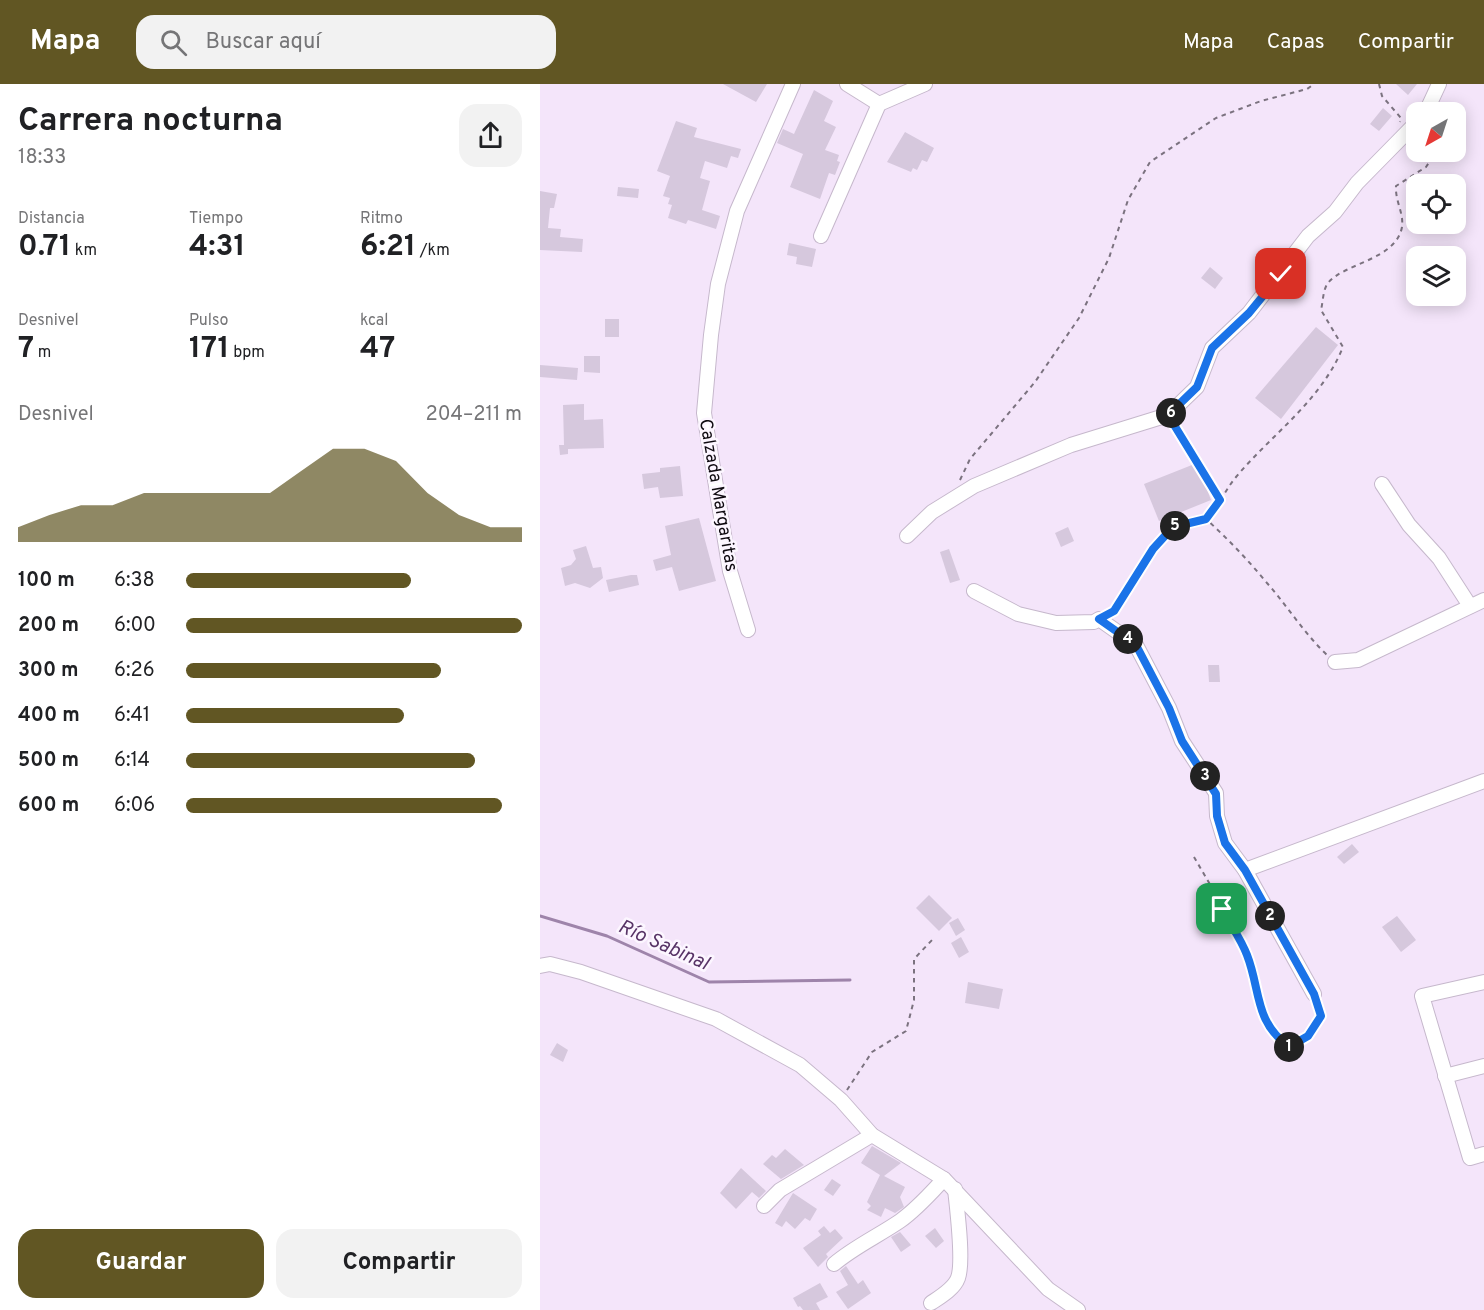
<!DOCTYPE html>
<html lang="es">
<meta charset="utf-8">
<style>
:root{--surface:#fff;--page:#f2f2f2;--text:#202124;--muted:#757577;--accent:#615623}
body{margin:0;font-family:Overpass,sans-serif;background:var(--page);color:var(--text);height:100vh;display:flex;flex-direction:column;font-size:22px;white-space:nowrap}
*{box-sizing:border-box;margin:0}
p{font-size:20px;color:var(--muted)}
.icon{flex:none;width:33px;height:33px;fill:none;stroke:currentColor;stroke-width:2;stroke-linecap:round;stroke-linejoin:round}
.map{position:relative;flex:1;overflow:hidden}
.drawer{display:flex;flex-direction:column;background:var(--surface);width:540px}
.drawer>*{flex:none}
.needle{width:39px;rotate:219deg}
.fabs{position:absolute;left:866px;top:18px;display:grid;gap:12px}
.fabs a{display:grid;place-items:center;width:60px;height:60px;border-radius:12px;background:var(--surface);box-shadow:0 3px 15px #0003;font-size:30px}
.pin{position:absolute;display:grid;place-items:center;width:51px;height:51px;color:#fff;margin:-26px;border-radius:12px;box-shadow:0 3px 9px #0006}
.km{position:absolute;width:30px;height:30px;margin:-15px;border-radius:50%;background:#222;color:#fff;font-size:16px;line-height:30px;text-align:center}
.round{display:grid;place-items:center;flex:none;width:63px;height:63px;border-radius:18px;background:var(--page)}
.head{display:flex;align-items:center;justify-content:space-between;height:102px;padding:0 18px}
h1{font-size:33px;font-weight:700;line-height:45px}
.figures{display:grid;grid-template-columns:repeat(3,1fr);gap:9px;height:102px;padding:6px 18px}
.figures div{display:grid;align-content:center}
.figures b{font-size:30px;font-weight:700}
.figures small{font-size:16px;font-weight:400}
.figures p{font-size:16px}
.chart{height:168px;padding:12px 18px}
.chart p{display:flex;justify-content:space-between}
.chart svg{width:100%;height:108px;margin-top:6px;fill:var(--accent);opacity:.7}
.action{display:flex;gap:12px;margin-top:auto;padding:12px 18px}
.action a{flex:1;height:69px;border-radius:18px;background:var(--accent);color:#fff;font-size:24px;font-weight:700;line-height:69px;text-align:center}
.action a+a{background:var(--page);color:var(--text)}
ul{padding:0 18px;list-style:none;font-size:20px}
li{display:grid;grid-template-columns:96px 72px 1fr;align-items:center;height:45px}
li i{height:15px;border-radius:8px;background:var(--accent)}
header{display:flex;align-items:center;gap:36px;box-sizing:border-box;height:84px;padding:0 30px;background:var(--accent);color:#fff}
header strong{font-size:28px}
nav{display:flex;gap:33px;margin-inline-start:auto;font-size:21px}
.search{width:420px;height:54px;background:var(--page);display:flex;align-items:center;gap:15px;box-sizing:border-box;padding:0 21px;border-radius:18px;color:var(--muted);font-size:22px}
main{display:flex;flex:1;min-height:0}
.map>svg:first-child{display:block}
</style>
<header>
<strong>Mapa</strong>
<div class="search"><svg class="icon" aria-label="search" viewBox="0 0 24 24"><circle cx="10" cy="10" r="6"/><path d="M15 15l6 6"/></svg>Buscar aquí</div>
<nav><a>Mapa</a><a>Capas</a><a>Compartir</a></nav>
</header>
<main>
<section class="drawer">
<div class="head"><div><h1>Carrera nocturna</h1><p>18:33</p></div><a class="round"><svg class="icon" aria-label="share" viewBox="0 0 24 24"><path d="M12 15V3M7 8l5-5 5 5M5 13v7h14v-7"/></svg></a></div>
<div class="figures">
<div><p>Distancia</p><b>0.71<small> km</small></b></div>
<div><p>Tiempo</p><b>4:31</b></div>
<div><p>Ritmo</p><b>6:21<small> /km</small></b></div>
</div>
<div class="figures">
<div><p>Desnivel</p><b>7<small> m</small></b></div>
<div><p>Pulso</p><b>171<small> bpm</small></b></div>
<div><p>kcal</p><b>47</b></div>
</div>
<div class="chart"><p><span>Desnivel</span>204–211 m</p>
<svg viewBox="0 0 160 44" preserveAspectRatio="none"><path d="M0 44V38L10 33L20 29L30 29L40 24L50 24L60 24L70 24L80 24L90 15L100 6L110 6L120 11L130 24L140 33L150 38L160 38V44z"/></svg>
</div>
<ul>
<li><b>100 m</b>6:38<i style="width:67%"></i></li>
<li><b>200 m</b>6:00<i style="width:100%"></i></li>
<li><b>300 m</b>6:26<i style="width:76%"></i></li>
<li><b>400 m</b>6:41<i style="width:65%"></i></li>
<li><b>500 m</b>6:14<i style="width:86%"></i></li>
<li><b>600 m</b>6:06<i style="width:94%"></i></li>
</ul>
<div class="action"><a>Guardar</a><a>Compartir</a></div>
</section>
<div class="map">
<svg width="944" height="1226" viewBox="0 0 944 1226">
<rect width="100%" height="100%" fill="#f4e5fa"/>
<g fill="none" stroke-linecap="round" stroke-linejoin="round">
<path stroke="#9e84aa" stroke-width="3" d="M0,832L67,852L169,898L310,896"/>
</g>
<g fill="#d6c8dd">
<path d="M183,0H227L216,18Z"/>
<path d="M856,0H877L868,11Z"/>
<path d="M274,6L293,17L284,37L296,43L285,66L299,71L297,77L300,78L295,91L289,89L280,115L250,103L263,70L237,59L243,45L254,50Z"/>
<path d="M843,24L852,32L839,47L830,40Z"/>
<path d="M136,37L157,44L154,53L201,65L198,74L191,72L187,84L165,77L160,94L170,97L162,126L180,132L176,145L148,136L146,140L128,134L132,121L128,120L130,114L123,112L130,92L117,87Z"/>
<path d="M365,48L394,64L387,78L382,76L377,86L373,84L371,88L347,78Z"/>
<path d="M78,103L99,105L98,114L77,112Z"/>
<path d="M0,107L17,110L14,124H10L8,144L21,145L20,153L43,155L42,168L0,166Z"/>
<path d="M249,159L276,165L272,183L256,180L257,173L247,171Z"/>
<path d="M670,183L683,194L675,205L661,194Z"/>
<rect x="65" y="235" width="14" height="18"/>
<path d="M776,243L798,261L741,335L715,314Z"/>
<path d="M44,272H60V289L44,288Z"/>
<path d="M0,281L38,284L37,296L0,293Z"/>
<path d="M44,320V336L63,335L64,364L28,365V370L20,371L19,361H24L23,321Z"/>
<path d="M657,379L671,416L619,437L604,400Z"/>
<path d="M140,382L143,412L120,414L118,403L104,405L102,390L120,388V384Z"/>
<path d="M159,434L176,497L139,507L132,483L116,487L113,476L131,471L125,442Z"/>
<path d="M528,443L534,457L521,463L515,449Z"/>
<path d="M46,462L53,484L61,483L63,494L50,504L35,499L25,502L21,484L31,481L36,475L33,466Z"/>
<path d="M409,465L420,496L410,499L400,468Z"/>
<path d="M91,491H97L99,501L69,508L66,496Z"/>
<path d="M668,581H679L680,598H669Z"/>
<path d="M812,760L819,768L804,780L797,773Z"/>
<path d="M389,811L412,834L399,847L376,824Z"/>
<path d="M857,832L876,856L861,868L842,843Z"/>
<path d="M418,834L425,846L416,852L409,839Z"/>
<path d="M421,853L429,868L419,874L411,859Z"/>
<path d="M428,898L463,905L459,925L425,919Z"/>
<path d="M17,959L28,966L23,978L10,971Z"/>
<path d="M332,1062L361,1079L344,1092L365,1103L360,1113L364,1123L355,1129L345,1124L341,1133L327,1126L331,1122L327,1118L340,1091L321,1079Z"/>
<path d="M245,1065L264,1081L241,1095L223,1080L232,1071L236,1074Z"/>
<path d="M201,1084L226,1107L219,1114L212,1108L196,1125L180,1109Z"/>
<path d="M292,1095L301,1101L293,1112L284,1106Z"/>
<path d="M253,1109L277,1125L270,1137L265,1134L255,1145L246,1137L242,1143L235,1139Z"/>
<path d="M284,1142L290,1149L295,1145L303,1154L286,1170L288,1173L278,1183L263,1164L281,1151L278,1147Z"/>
<path d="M395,1144L404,1157L396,1164L385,1152Z"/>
<path d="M360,1148L371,1161L361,1168L351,1153Z"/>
<path d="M306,1182L318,1200L323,1196L331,1209L308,1225L296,1208L308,1201L300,1187Z"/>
<path d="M280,1199L288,1213L276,1219L280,1226H263L260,1222L258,1223L253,1214Z"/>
</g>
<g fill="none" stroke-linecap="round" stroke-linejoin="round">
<defs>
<g id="minor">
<path d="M307,0L339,20"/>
<path d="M886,28L899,0"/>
<path d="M281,152L339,20L385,0"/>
<path d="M842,400L869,441L899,474L930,522"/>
<path d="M367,452L392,428L434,402L531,361L628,331L657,303L672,264L709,229L768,152L795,128L817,99L876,39"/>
<path d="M434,507L478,530L516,539L554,538L559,535L596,561L629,624L642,657L676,709L677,732L685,759L705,786L774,910"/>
<path d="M208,546L190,487L164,329L171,251L178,200L197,127L253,0"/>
<path d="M795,578L818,576L944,516"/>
<path d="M705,786L944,697"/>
<path d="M0,882L10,880L41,888L176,935L260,981L301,1016L332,1051L404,1095L508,1205L538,1226"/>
<path d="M944,898L882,912L930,1074L944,1070"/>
<path d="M905,992L944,982"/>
<path d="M224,1122L240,1106L332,1051"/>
<path d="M294,1180C314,1163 338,1152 360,1137C377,1125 390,1110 404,1095"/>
<path d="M391,1219C400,1213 414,1205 418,1194C424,1177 417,1125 415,1105"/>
</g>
</defs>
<use href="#minor" stroke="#c6b8cc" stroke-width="16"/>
<g stroke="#7b727f" stroke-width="2" stroke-dasharray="4.5 4.5" stroke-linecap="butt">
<path d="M839,0L842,12L861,34L860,38"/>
<path d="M635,341L680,416L666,435C688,455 708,476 727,499C748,523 764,549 787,571"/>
<path d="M420,396L430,375L495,298L539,234L569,174L588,116L610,78L676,34L721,17L767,5L774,0"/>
<path d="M680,416C686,408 690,400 696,393C732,350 781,317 803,263L781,226C783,218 783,205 788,199C804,179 856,176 862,143C864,129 855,117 856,102L886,83L896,68"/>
<path d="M570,529L613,465L633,443L666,435"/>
<path d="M654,773C672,804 692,837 707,870C722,906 713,936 749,963L768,952L781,932L777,922"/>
<path d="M307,1006L332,968L366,947L374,916V875L393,855"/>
</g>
<use href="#minor" stroke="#fff" stroke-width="14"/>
</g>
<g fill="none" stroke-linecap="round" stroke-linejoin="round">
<defs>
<path id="route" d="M682,825C690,840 701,855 707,871C721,907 714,937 749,963L768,952L781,932L774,910L705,786L685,759L677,732L676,710L642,657L629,624L596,561L559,535L574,527L613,465L633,443L666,435L680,416L628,331L657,303L672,264L709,229L741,190"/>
</defs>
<use href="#route" stroke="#fff" stroke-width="12"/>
<use href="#route" stroke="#1a73e8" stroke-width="8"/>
</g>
<g text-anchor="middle" stroke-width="5" stroke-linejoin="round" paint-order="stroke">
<g font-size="18" fill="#0e0a10" stroke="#fcf6ff">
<text transform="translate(179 411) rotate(80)" y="6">Calzada Margaritas</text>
</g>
<g font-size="20" font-style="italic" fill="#583467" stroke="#fcf6ff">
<text transform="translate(124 860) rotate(24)" y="7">Río Sabinal</text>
</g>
</g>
</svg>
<div class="fabs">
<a><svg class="needle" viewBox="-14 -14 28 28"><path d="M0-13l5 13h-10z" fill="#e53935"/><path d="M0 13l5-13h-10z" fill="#757577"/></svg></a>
<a><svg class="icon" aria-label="locate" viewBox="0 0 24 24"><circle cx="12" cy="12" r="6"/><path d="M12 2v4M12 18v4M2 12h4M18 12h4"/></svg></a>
<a><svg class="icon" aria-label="layers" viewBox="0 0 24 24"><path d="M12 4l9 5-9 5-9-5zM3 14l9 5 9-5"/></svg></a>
</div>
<div class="pin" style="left:682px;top:825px;background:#1e9e55"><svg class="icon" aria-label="arrive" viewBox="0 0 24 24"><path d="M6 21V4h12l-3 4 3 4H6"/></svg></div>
<div class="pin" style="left:741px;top:190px;background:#d93025"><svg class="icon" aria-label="check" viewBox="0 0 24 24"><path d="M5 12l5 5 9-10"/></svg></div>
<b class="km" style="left:749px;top:963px">1</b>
<b class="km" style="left:730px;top:832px">2</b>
<b class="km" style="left:665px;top:692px">3</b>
<b class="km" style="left:588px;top:555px">4</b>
<b class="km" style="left:635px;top:442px">5</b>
<b class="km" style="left:631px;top:329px">6</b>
</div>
</main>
